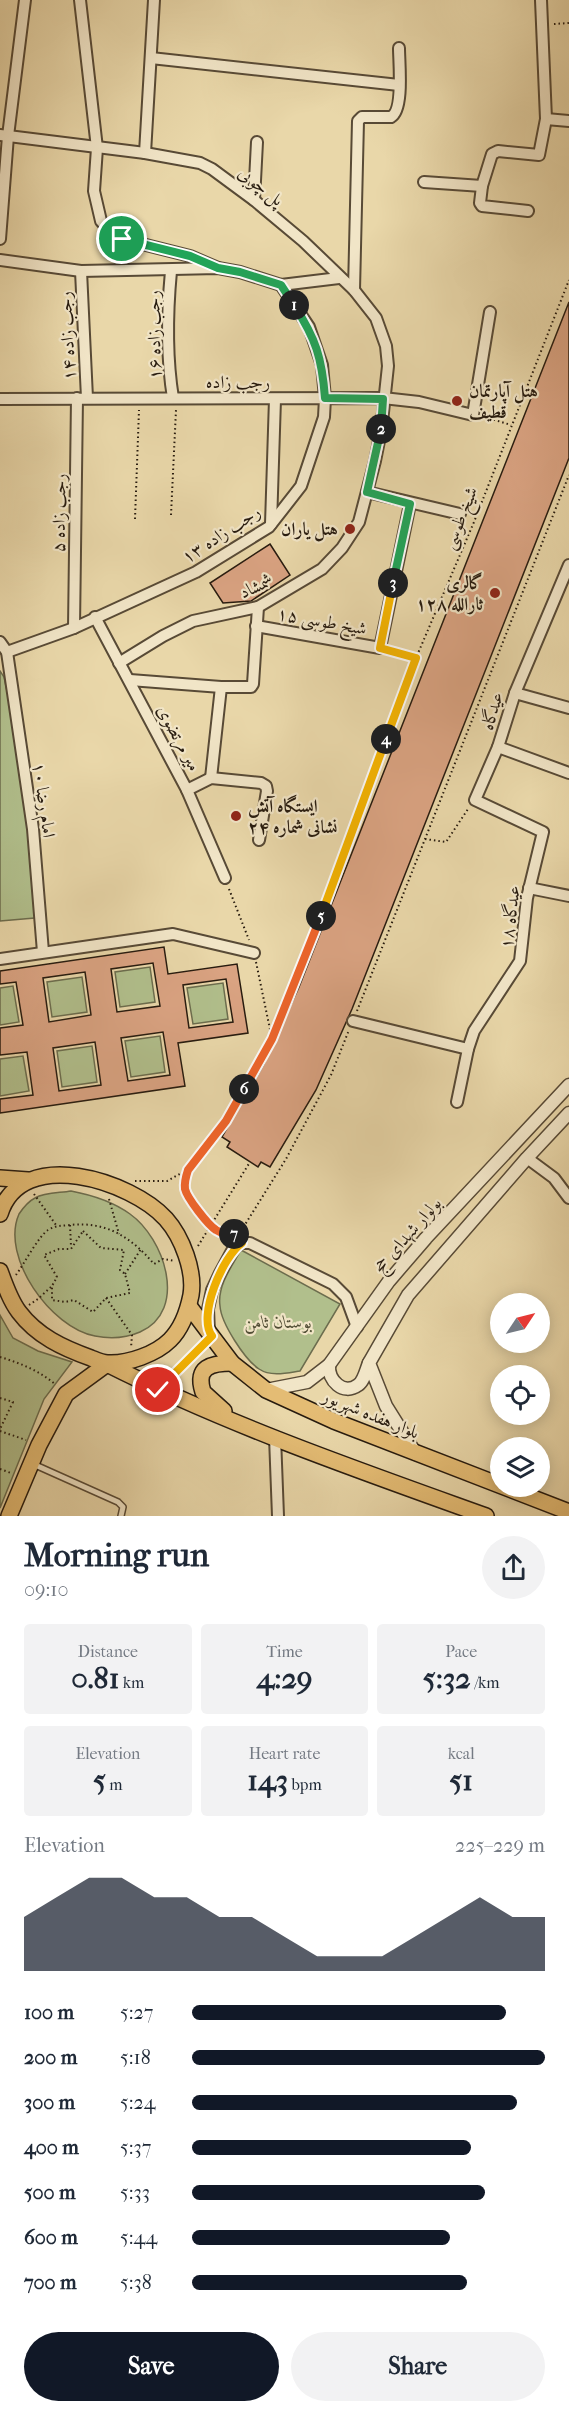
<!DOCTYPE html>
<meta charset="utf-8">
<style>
:root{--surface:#fff;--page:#f2f2f3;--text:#1f2937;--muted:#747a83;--accent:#111827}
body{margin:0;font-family:"IM FELL French Canon",Amiri,serif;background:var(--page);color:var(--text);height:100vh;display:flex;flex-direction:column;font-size:22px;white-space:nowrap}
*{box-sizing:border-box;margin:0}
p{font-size:20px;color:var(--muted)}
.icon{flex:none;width:33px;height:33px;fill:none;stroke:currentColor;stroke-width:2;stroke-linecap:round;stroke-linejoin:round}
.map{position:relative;height:1516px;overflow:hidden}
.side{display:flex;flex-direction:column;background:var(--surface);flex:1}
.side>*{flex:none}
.needle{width:39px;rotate:55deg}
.controls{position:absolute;left:490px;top:1293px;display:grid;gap:12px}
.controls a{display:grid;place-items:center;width:60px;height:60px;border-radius:50%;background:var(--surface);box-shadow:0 3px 15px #0003;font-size:30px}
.pin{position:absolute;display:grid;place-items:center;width:51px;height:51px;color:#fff;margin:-26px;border:3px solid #fff;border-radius:50%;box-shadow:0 2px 6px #0007}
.km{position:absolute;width:30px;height:30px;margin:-15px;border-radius:50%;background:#222;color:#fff;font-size:16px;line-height:30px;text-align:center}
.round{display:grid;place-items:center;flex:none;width:63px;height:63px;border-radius:32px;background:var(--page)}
.head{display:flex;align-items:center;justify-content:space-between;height:102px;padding:0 24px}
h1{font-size:33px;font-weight:800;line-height:45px}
.stats{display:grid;grid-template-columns:repeat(3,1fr);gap:9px;height:102px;padding:6px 24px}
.stats div{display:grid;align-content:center;border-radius:6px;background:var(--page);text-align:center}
.stats b{font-size:30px;font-weight:800}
.stats small{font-size:16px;font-weight:400}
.stats p{font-size:16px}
.chart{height:168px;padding:12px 24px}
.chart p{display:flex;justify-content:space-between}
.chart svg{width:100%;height:108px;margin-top:6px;fill:var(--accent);opacity:.7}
.button{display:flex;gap:12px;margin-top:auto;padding:12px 24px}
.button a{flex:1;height:69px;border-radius:36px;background:var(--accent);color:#fff;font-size:24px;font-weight:800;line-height:69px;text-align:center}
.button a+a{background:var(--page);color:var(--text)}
ul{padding:0 24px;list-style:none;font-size:20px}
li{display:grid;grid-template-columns:96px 72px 1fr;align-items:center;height:45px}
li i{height:15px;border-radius:8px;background:var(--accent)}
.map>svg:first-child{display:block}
</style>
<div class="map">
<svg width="569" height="1516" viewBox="0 0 569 1516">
<rect width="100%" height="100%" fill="#e9d7a9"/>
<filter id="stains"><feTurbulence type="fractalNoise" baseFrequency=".00333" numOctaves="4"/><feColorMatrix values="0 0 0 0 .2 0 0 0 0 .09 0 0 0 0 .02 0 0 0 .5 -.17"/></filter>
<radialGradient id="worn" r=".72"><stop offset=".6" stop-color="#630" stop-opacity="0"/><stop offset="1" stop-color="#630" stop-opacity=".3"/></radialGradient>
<g fill="#b1bf8c" stroke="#6c6d4e" stroke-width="1.5">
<path d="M0,671L4,677L28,790L46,917L0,921Z"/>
<path d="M150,967L155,1002L120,1007L115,972Z"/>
<path d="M82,977L87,1012L52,1017L47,982Z"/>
<path d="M223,983L228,1019L193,1024L187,988Z"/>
<path d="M13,986L19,1022L0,1025V988Z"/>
<path d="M160,1036L165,1072L131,1077L125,1041Z"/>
<path d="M92,1046L97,1082L62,1087L57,1051Z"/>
<path d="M23,1056L29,1091L0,1096V1059Z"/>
<path d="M71,1191C92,1195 112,1201 130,1214C164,1238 189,1310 140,1332C126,1338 110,1339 95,1336C51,1328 0,1257 19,1214C23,1208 29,1201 35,1198C45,1192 60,1193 71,1191Z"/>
<path d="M241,1250L340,1304L300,1371C287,1373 271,1377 259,1369C245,1360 221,1323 220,1306C217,1286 232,1266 241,1250Z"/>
<path d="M0,1315L13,1338L38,1351L72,1362L44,1399L0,1508Z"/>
</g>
<g fill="#daa382" stroke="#271b0f" stroke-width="1.5" fill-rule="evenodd">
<path d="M569,302V458L352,1009L316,1090L270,1167L261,1162L258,1167L227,1147L230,1142L222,1137L264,1064L299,987Z"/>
<path d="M270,544L290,575L251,601L223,603L210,583Z"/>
<path d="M164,947L168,974L237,964L248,1033L178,1043L185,1086L0,1113V1099L33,1095L27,1052L0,1055V1028L23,1025L16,982L0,984V971ZM153,963L160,1006L117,1012L111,969ZM85,972L91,1015L49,1022L43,978ZM226,979L233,1022L189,1028L183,985ZM163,1032L170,1075L128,1081L121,1038ZM95,1042L101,1085L59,1091L53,1048Z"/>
</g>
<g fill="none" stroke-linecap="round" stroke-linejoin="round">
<defs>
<path id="service" d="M33,1464L118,1502L123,1507L121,1516"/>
<g id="minor">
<path d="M80,0L97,148L94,191L101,221L109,230L122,239L190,256L218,268"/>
<path d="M151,58L399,85"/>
<path d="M546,119L569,121"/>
<path d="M0,135L145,153L200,163L212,169L254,200L303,241L354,290L376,318L386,346L388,366L381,431L375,461L359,522L342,548L322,569L258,607L193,621L163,636L119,663"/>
<path d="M145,153L154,0"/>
<path d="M424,182L482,186L492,154L498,151L539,155L546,119L541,0"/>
<path d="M482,186L480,203L482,206L528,211"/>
<path d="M254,200L257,142"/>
<path d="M0,239L8,136L25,0"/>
<path d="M0,260L81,271L218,268L240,272L281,285L339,278"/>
<path d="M81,271L87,398"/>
<path d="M171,271C167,314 166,355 173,398"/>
<path d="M354,290L358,121L362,117H391C404,110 399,63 399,48"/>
<path d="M0,399L383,398L419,402L473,415L490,312"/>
<path d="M367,492L460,514"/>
<path d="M271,524L275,399"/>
<path d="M95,617L187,790L225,878"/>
<path d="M256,626L380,648L410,504"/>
<path d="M74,628L77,398"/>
<path d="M0,642L7,652L33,829L43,952"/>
<path d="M7,652L74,628L196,572L269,527L301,486L324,417L325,398L322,365L309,327L281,285"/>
<path d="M130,680L221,687H251L253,684L258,607"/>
<path d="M515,693L569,708"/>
<path d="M498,747L569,773"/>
<path d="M211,778L221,687"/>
<path d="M187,790L211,778L261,783L266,786L267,791L259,840"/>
<path d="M529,888L569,896"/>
<path d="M0,959L173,934L254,953"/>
<path d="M353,1021L468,1049"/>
<path d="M457,1102L468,1049L474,1031L520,961L527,898L543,832L475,800L498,747L515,693L569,565"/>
<path d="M527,1158L554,1178L569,1198"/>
<path d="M209,1332L208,1309L212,1290L220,1273L233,1249L241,1243H250L333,1284L346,1297L357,1327"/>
<path d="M275,1437L278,1516"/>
</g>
<g id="tertiary">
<path d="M329,1365C328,1380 343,1396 358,1385C364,1381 366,1370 369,1363"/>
<path d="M266,1390L307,1382L329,1365L389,1281L426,1238L569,1085"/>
<path d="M416,1454L386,1406L369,1363L408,1295L527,1158L569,1113"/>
</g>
<g id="primary">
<path d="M0,1178L28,1180"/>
<path d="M0,1214C21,1145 132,1181 166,1219C182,1237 195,1271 191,1295C188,1310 182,1328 170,1340C156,1354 128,1364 108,1363C102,1363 96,1360 91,1358C63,1348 37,1336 19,1312C10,1300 5,1285 0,1271"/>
<path d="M189,1306L232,1363L266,1390L334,1421L569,1512"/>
<path d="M224,1411L203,1392C195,1367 211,1363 232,1363"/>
<path d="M9,1516L39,1445L66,1394L107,1364C228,1425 358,1470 486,1516"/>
</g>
</defs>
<use href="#service" stroke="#584a36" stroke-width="8"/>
<use href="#minor" stroke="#584a36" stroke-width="14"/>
<use href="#tertiary" stroke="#584a36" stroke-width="15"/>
<use href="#primary" stroke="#271b0f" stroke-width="18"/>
<g stroke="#271b0f" stroke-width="2" stroke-dasharray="1.5 3" stroke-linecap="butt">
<path d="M554,24L569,23"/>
<path d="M485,417L511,425"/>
<path d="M171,515L176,410"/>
<path d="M135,519L139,410"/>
<path d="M391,651L415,658"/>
<path d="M425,839L446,842L468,809"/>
<path d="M229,889L249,940"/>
<path d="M256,962L272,1039"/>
<path d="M357,1011L569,475"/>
<path d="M187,1170L185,1190L190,1200L214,1229L225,1234H234"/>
<path d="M135,1181H167L187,1170L226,1121L272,1039L308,951L416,658L474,522L569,280"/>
<path d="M34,1194L56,1225"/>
<path d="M109,1199L119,1234"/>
<path d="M70,1225L71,1246"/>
<path d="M83,1231L101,1248L124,1250L120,1270L125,1274L130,1293L106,1298L93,1312L74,1300L65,1302L52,1300V1286L57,1277L44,1255L59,1249H71Z"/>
<path d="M241,1231L286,1159L331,1075L349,1030"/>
<path d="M198,1246L250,1162"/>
<path d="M125,1274L141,1249"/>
<path d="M16,1275C24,1264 38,1237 48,1230C56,1225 62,1226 70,1225C106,1221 131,1237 154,1264L163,1259L175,1261"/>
<path d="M106,1298L132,1335L131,1348"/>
<path d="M29,1305L38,1299L52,1286"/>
<path d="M0,1357C20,1363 40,1371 56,1385"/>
<path d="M169,1379L201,1347"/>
<path d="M0,1398L13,1402L0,1429"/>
<path d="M0,1431L26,1440"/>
<path d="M0,1469L11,1473"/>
</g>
<use href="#service" stroke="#f1e5c7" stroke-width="5"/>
<use href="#minor" stroke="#f1e5c7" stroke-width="10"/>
<use href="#tertiary" stroke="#f1e5c7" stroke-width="12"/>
<use href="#primary" stroke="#e4bc74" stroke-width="15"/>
</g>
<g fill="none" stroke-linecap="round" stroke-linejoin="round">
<defs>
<path id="split-1" d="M122,239L190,256L218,268L240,272L281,285L294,305"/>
<path id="split-2" d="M294,305C316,339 322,358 325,398L383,399L381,429"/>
<path id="split-3" d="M381,429L367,492L410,504L393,583"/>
<path id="split-4" d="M386,739L416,658L380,648L393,583"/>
<path id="split-5" d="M321,916L386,739"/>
<path id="split-6" d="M244,1089L272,1039L321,916"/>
<path id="split-7" d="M234,1234C227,1234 222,1234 216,1230C208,1225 187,1198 185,1189C184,1182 186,1176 188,1170L226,1121L244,1089"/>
<path id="split-8" d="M158,1390L212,1336C197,1316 223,1256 242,1243L241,1229L234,1234"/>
</defs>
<use href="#split-1" stroke="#fff" stroke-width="12"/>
<use href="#split-2" stroke="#fff" stroke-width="12"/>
<use href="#split-3" stroke="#fff" stroke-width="12"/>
<use href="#split-4" stroke="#fff" stroke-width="12"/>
<use href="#split-5" stroke="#fff" stroke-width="12"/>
<use href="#split-6" stroke="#fff" stroke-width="12"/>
<use href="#split-7" stroke="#fff" stroke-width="12"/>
<use href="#split-8" stroke="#fff" stroke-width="12"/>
<use href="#split-1" stroke="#22a559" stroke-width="8"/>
<use href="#split-2" stroke="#22a559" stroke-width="8"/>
<use href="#split-3" stroke="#22a559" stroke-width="8"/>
<use href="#split-4" stroke="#f5b400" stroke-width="8"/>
<use href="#split-5" stroke="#f5b400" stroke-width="8"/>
<use href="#split-6" stroke="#f0652b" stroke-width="8"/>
<use href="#split-7" stroke="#f0652b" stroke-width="8"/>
<use href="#split-8" stroke="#f5b400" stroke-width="8"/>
</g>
<g fill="#8f2418" stroke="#f1e5c7" stroke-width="2">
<circle cx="457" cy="401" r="6"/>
<circle cx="350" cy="529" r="6"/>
<circle cx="495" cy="593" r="6"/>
<circle cx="236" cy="816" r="6"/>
</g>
<g text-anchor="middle" stroke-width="4.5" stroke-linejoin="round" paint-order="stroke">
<g font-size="18" fill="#271b0f" stroke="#f1e5c7">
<text transform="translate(261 186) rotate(38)" y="6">پل چوبی</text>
<text transform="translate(154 335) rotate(-91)" y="6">رجب زاده ۱۶</text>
<text transform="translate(67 336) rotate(-93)" y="6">رجب زاده ۱۴</text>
<text x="238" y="388">رجب زاده</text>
<text transform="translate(59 513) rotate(-89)" y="6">رجب زاده ۵</text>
<text transform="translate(460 518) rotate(-68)" y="6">شیخ طوسی</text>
<text transform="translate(221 534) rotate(-33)" y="6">رجب زاده ۱۳</text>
<text transform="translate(256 586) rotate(-25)" y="6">شمشاد</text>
<text transform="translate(322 621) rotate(10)" y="6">۱۵ شیخ طوسی</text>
<text transform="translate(492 711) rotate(-73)" y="6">عیدگاه</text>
<text transform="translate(179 738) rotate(62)" y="6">میر مرتضوی</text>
<text transform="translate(44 800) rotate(82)" y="6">امام رضا ۱۰</text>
<text transform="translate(510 917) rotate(-83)" y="6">عیدگاه ۱۸</text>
<text transform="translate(407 1235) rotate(-49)" y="6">بولوار شهدای حج</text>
<text transform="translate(371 1414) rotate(22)" y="6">بلوار هفده شهریور</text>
</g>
<g font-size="18" font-weight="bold" fill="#271b0f" stroke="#f1e5c7" text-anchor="start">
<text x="469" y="397">هتل آپارتمان<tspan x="469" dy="21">قطیف</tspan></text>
<text x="338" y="535" text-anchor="end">هتل یاران</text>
<text x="483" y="589" text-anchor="end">گالری<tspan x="483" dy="21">ثارالله ۱۲۸</tspan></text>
<text x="248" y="812">ایستگاه آتش<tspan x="248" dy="21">نشانی شماره ۲۴</tspan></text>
</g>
<g font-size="18" font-style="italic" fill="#504c34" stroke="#f1e5c7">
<text x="278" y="1328">بوستان ثامن</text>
</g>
</g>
<rect width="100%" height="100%" filter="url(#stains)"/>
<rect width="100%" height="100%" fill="url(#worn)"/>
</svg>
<div class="controls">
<a><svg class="needle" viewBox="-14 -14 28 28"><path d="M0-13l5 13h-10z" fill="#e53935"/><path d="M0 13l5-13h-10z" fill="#747a83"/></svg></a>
<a><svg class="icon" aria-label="locate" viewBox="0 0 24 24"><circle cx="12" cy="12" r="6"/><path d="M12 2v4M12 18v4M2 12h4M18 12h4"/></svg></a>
<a><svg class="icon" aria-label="layers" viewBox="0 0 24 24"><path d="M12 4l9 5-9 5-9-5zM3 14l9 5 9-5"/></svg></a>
</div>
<div class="pin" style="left:122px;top:239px;background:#1e9e55"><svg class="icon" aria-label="arrive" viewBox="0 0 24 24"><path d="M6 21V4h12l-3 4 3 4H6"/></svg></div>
<div class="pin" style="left:158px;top:1390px;background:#d93025"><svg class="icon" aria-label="check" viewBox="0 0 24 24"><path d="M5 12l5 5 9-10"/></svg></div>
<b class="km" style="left:294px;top:305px">1</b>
<b class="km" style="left:381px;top:429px">2</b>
<b class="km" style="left:393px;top:583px">3</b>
<b class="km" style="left:386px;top:739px">4</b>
<b class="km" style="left:321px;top:916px">5</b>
<b class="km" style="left:244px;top:1089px">6</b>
<b class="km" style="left:234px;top:1234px">7</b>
</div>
<section class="side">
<div class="head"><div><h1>Morning run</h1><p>09:10</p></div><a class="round"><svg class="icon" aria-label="share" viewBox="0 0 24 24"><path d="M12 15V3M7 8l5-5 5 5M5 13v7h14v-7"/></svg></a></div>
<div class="stats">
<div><p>Distance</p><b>0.81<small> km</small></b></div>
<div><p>Time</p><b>4:29</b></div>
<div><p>Pace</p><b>5:32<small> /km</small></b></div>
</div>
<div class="stats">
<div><p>Elevation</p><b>5<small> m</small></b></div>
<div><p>Heart rate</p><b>143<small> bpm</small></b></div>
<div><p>kcal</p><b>51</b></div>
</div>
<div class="chart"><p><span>Elevation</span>225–229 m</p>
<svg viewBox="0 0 160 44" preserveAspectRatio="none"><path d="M0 44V22L10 14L20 6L30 6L40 14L50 14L60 22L70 22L80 30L90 38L100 38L110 38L120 30L130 22L140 14L150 22L160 22V44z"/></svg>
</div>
<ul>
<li><b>100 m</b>5:27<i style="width:89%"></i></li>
<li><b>200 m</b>5:18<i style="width:100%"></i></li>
<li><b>300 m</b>5:24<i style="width:92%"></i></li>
<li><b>400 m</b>5:37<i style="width:79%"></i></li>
<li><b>500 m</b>5:33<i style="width:83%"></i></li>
<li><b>600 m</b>5:44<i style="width:73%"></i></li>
<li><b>700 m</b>5:38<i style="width:78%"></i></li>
</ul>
<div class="button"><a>Save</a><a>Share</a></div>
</section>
